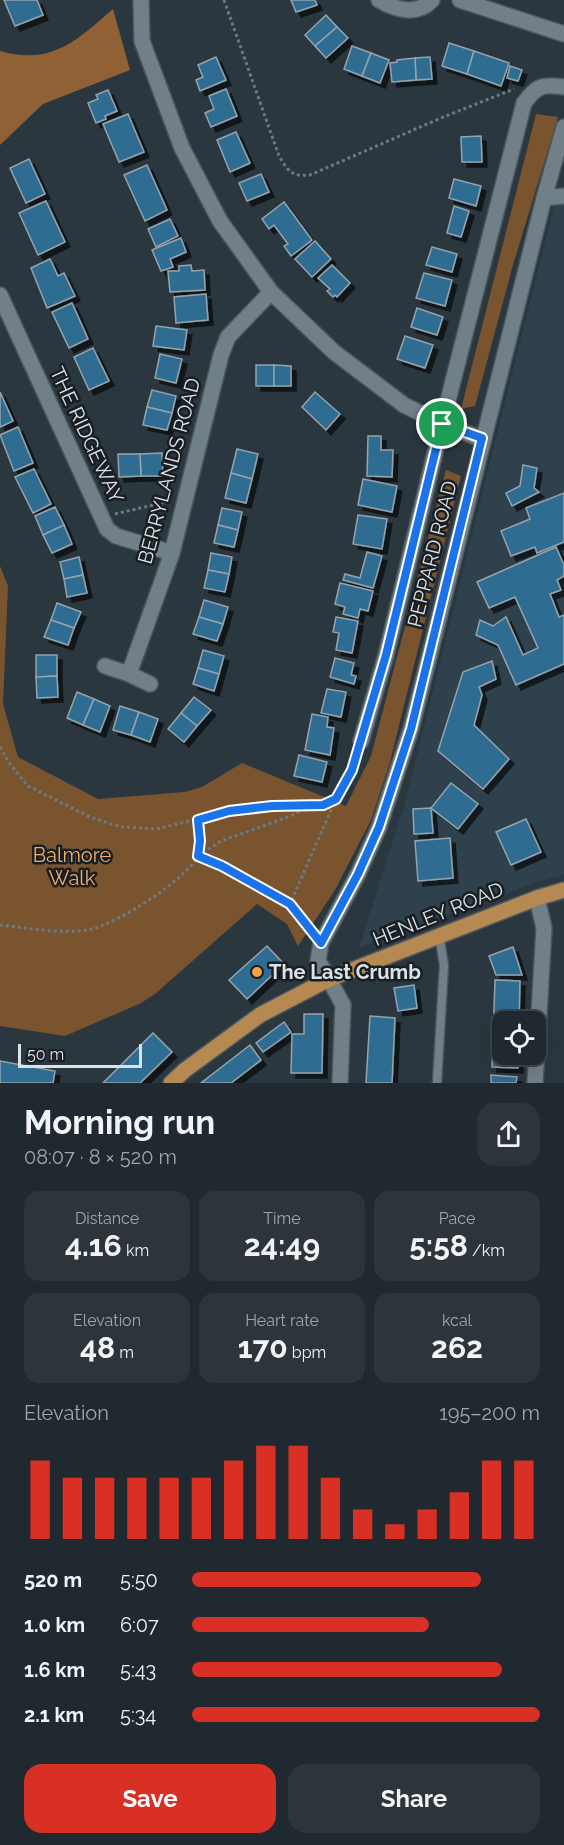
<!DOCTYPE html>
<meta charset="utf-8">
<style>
:root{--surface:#20292f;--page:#2d353b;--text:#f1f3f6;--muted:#a2a6aa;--line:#3d454b;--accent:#d93025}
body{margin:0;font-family:Raleway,sans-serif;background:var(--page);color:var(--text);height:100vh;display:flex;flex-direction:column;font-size:22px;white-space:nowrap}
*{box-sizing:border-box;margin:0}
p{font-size:20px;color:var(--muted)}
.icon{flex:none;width:33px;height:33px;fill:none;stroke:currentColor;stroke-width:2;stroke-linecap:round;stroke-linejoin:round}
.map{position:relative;height:1083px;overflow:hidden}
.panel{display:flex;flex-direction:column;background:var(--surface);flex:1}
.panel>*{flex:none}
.fabs{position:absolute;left:492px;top:1011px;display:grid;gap:12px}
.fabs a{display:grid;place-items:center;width:54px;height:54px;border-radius:12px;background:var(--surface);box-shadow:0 6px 24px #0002,0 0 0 2px var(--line);font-size:30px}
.scale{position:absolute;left:18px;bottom:15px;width:124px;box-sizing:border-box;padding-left:6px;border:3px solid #dce3e8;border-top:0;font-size:16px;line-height:21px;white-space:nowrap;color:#dce3e8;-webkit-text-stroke:4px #181e22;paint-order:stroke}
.pin{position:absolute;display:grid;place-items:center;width:51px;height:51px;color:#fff;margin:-26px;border:3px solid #fff;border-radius:50%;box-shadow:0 2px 6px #0007}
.round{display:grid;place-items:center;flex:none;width:63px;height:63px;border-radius:18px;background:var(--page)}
.overview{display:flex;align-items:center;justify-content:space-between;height:102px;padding:0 24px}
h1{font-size:33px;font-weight:700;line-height:45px}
.metrics{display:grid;grid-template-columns:repeat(3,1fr);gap:9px;height:102px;padding:6px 24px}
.metrics div{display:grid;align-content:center;border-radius:15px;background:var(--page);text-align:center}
.metrics b{font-size:30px;font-weight:700}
.metrics small{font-size:16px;font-weight:400}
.metrics p{font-size:16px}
.chart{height:168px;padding:12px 24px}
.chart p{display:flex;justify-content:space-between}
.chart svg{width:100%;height:108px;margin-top:6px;stroke:var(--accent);stroke-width:6}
.cta{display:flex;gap:12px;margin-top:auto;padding:12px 24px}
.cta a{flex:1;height:69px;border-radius:18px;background:var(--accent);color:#fff;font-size:24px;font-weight:700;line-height:69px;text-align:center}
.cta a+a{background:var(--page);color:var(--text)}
ul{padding:0 24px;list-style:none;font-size:20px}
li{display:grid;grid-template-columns:96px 72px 1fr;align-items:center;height:45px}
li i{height:15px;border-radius:8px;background:var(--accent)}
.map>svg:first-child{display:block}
</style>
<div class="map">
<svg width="564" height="1083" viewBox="0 0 564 1083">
<defs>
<filter id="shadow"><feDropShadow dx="5" dy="5" stdDeviation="0" flood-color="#0009"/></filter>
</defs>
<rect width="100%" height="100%" fill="#2b373f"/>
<path fill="#2f414d" d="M555,202H564V875L534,883L359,948L406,799Z"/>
<g fill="#7a542f">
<path d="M536,114L558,117L513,265L475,406L461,409Z"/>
<path d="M446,470L461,476L390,762L371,820L335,890L298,946L287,924L257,904L155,994L141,1003L65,1036L0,1026V566L8,586L3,704L18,757L98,799L185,792L202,787L242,763L346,806L371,756Z"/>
</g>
<path fill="#8f6134" d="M113,9L130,70L43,104L0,145V51C52,66 77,40 113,9Z"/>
<g fill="#2e6c91" stroke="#95a3ad" stroke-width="1.5" filter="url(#shadow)">
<path d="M4,0H37L43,15L15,26Z"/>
<path d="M291,0H315L317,5L296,12Z"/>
<path d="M326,15L337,27L315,46L305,35Z"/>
<path d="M337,27L348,38L326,58L315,46Z"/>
<path d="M449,43L474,51L467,74L442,66Z"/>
<path d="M352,46L371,53L362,76L344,69Z"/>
<path d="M474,51L509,63L501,86L467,74Z"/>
<path d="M371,53L389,60L380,83L362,76Z"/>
<path d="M216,57L226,80L200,91L196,80L203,77L198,65Z"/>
<path d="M430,57L432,79L416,80L415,58Z"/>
<path d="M415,58L416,80L392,82L390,63L397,62V60Z"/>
<path d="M510,66L522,70L518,81L507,78Z"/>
<path d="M226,89L237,116L211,127L205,113L214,109L209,96Z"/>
<path d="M108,90L117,111L105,116L106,119L96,123L88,103L98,99L96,95Z"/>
<path d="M128,114L144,152L119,162L103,124Z"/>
<path d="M236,132L250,163L230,172L217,140Z"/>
<path d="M481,136L482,162H462L461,137Z"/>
<path d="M29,159L45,194L26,203L10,168Z"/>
<path d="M147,165L167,210L145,221L124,175Z"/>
<path d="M261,174L269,192L247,201L239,183Z"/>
<path d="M454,179L481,186L476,206L449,198Z"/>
<path d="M46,201L65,242L38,255L19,213Z"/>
<path d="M284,202L312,240L291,256L284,246L288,244L274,225L269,229L262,219Z"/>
<path d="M454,206L469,211L461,237L447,233Z"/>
<path d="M170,219L178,236L156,247L148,229Z"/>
<path d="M181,238L186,252L170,259L173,267L161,271L152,250Z"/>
<path d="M315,241L331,259L312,277L295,259Z"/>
<path d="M432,247L457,254L452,272L426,265Z"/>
<path d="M50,259L58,276L64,273L75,296L47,308L31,268Z"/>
<path d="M191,265L192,271L204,270L205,290L170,292L168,271H179V266Z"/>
<path d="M332,265L350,283L337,297L335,295L333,297L327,291L330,289L318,278Z"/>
<path d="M424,273L452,280L445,306L416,298Z"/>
<path d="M206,294L208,320L176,323L174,297Z"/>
<path d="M72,303L88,339L69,348L52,312Z"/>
<path d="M417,308L443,317L437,335L411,327Z"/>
<path d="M156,326L187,330L184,350L153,346Z"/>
<path d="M405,336L433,345L425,368L397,359Z"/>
<path d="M93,348L109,381L89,390L74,357Z"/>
<path d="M160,354L182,359L176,383L155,378Z"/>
<rect x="256" y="365" width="18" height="21"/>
<path d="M274,365L291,366V386H274Z"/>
<path d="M152,390L176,396L172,413L147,407Z"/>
<path d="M0,392L13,421L0,427Z"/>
<path d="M315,392L340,414L326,430L302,407Z"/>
<path d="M147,407L172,413L167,430L143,425Z"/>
<path d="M18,427L33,463L14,471L0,435Z"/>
<path d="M368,436H381V450H393L392,477L367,476Z"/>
<path d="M237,449L258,454L252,479L231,473Z"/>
<path d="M162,453L163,476H141L140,454Z"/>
<path d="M118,454H140L141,476L119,477Z"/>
<path d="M523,465L537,468L534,488L539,492L512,506L506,493L520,486Z"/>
<path d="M34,469L51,504L33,513L15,477Z"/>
<path d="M231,473L252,479L246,503L225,498Z"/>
<path d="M363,479L397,486L392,512L358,505Z"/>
<path d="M564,493V542L537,553L535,547L511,556L501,531L530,519L526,508Z"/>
<path d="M55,507L64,525L43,535L35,516Z"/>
<path d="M222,508L242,512L238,530L218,525Z"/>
<path d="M358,515L387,519L382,549L353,544Z"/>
<path d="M64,525L72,544L52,553L43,535Z"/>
<path d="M218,525L238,530L234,547L214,543Z"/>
<path d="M556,547L564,565V576L557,580L561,590L550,594L559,617L564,615V664L516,685L498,645L476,635L480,620L493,626L506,617L523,655L538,648L515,597L489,608L477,582Z"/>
<path d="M367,552L382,556L373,588L343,580L345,574L360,578Z"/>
<path d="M211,553L232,557L229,574L208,570Z"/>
<path d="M79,557L83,575L64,579L60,562Z"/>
<path d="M208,570L229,574L225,592L204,588Z"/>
<path d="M83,575L87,593L67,597L64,579Z"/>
<path d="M340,583L373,591L368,611L360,609L358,618L343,614L345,607L335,604Z"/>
<path d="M204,600L228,607L223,624L199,617Z"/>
<path d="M57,603L81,612L74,628L51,620Z"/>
<path d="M199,617L223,624L217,641L193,634Z"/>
<path d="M336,617L358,621L352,653L336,650L339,633L333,632Z"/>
<path d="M51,620L74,628L68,645L44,637Z"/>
<path d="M203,650L224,656L219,674L198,668Z"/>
<path d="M36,655H57V676L36,677Z"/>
<path d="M335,658L354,663L351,675L356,676L354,684L330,677Z"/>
<path d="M492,661L496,679L479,687L482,695L474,725L509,759L483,789L438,751L463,672Z"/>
<path d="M198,668L219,674L214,691L193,684Z"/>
<path d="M57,676L58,697L37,698L36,677Z"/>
<path d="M327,689L346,692L341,717L321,713Z"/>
<path d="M77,692L94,699L83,725L67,718Z"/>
<path d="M194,697L211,710L197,726L181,713Z"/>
<path d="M94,699L110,706L100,732L83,725Z"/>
<path d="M120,706L139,712L131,735L113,730Z"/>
<path d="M139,712L158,719L150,742L131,735Z"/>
<path d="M181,713L197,726L184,742L168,729Z"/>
<path d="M312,714L328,717L327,727L334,728L330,755L305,750Z"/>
<path d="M299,755L327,762L322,782L294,776Z"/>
<path d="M451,783L478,804L458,829L431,808Z"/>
<path d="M431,808L433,833L414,834L413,809Z"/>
<path d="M526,819L541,852L511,865L496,832Z"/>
<path d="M450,838L453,878L418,881L415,841Z"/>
<path d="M267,946L284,964L247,999L229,980Z"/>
<path d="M513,947L522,975H496L489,956Z"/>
<path d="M495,980L520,981L519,1022H502V1054H518V1068L492,1067Z"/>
<path d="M414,985L417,1008L398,1011L394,988Z"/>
<path d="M304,1014H323L322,1073H291L292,1034H304Z"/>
<path d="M370,1016L395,1018L392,1083H366Z"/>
<path d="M284,1022L291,1032L263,1052L256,1043Z"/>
<path d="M153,1033L172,1052L140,1083H103Z"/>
<path d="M250,1045L261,1060L231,1083H201Z"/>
<path d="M0,1061L55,1071L53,1083H0Z"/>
<path d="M491,1075L517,1077L516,1083H491Z"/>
</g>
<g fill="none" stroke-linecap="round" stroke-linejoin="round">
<defs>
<g id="service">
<path d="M352,770L361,741"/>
<path d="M437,1083L444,965L439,935"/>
</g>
<g id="minor">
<path d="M141,0L142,41L182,148L220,221L271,292L334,352L404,405L442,424L482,439"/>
<path d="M379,0C396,10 417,16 432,0"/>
<path d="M460,0L564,34"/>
<path d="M544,198L564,196"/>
<path d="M0,295L107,529L116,536L172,553"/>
<path d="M105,666L129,674"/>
<path d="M150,684L129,674L172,553L221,355L228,337L271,292"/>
<path d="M361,741L386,655L442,424L524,103C537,85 543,84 564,87"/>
<path d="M535,1083L544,928L537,898"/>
</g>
<path id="tertiary" d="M329,979L343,1005L340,1083"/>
<path id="secondary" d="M329,979L318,961L321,943L358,874L379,827L411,729L544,198L564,127"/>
<path id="primary" d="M171,1083L185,1070L260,1015L329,979L537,898L564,890"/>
</defs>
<use href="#service" stroke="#4b565c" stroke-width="11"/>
<use href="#minor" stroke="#4b565c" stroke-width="18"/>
<use href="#tertiary" stroke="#4b565c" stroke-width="18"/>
<use href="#secondary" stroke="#4b565c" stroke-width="18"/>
<use href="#primary" stroke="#4b565c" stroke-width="18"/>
<g stroke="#6f7980" stroke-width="3" stroke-dasharray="3 3" stroke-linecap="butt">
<path d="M224,0L279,156C288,171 292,177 310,175L441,118L514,89"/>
<path d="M115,514L170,501"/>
<path d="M0,747L10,764L28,786L90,817L121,827L157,829L229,811L272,806L323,805L336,799L347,780"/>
<path d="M198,856L222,866L290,904L335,801"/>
<path d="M198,856L221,841L291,816L308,807"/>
<path d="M290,904L311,931"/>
<path d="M0,925C26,928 66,935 92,929C119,922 183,882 197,857C202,847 199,831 198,820"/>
</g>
<use href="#service" stroke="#717f88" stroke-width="8"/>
<use href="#minor" stroke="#717f88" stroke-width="15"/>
<use href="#tertiary" stroke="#717f88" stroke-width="15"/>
<use href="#secondary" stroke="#717f88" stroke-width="15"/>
<use href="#primary" stroke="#b78952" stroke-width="15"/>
</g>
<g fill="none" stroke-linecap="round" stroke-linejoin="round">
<defs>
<path id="route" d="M442,424L482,438L411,729L379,827L358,874L321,943L290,904L222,866L198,856L200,841L198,820L229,811L272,806L323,805L336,799L352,770L386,655Z"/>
</defs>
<use href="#route" stroke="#fff" stroke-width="12"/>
<use href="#route" stroke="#1a73e8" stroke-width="8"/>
</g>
<circle fill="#f7a148" stroke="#181e22" stroke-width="2" cx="257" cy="972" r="6"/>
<g text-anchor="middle" stroke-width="5" stroke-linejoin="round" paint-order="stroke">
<g font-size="20" fill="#dce3e8" stroke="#181e22">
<text transform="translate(87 435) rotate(65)" y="7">THE RIDGEWAY</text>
<text transform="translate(169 471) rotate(-75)" y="7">BERRYLANDS ROAD</text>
<text transform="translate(432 554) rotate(-76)" y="7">PEPPARD ROAD</text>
<text transform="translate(438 914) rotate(-22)" y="7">HENLEY ROAD</text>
</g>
<g font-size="20" fill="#f3ae6c" stroke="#181e22">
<text x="72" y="862">Balmore<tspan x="72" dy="23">Walk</tspan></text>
</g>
<g font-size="20" font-weight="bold" fill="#dce3e8" stroke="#181e22" text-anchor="start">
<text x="269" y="979">The Last Crumb</text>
</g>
</g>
</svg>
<div class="fabs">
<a><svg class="icon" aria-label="locate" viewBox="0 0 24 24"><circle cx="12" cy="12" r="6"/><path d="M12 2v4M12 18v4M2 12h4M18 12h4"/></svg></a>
</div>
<div class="scale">50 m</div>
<div class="pin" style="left:442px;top:424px;background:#1e9e55"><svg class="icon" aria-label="arrive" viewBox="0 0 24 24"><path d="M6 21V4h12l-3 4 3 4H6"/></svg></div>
</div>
<section class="panel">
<div class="overview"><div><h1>Morning run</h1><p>08:07 · 8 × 520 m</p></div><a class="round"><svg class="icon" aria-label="share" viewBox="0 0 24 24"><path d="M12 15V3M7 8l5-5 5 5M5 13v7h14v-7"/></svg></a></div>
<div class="metrics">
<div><p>Distance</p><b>4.16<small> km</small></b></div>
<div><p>Time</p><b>24:49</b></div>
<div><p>Pace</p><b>5:58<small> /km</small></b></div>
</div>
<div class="metrics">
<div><p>Elevation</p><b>48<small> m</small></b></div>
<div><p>Heart rate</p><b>170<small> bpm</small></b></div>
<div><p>kcal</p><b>262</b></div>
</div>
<div class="chart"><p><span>Elevation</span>195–200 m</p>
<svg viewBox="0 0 160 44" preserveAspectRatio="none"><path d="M5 44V12M15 44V19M25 44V19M35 44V19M45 44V19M55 44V19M65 44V12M75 44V6M85 44V6M95 44V19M105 44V32M115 44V38M125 44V32M135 44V25M145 44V12M155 44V12"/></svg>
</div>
<ul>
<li><b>520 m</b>5:50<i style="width:83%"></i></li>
<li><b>1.0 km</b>6:07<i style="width:68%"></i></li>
<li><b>1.6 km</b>5:43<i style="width:89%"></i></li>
<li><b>2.1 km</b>5:34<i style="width:100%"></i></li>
</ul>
<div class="cta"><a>Save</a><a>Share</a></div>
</section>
